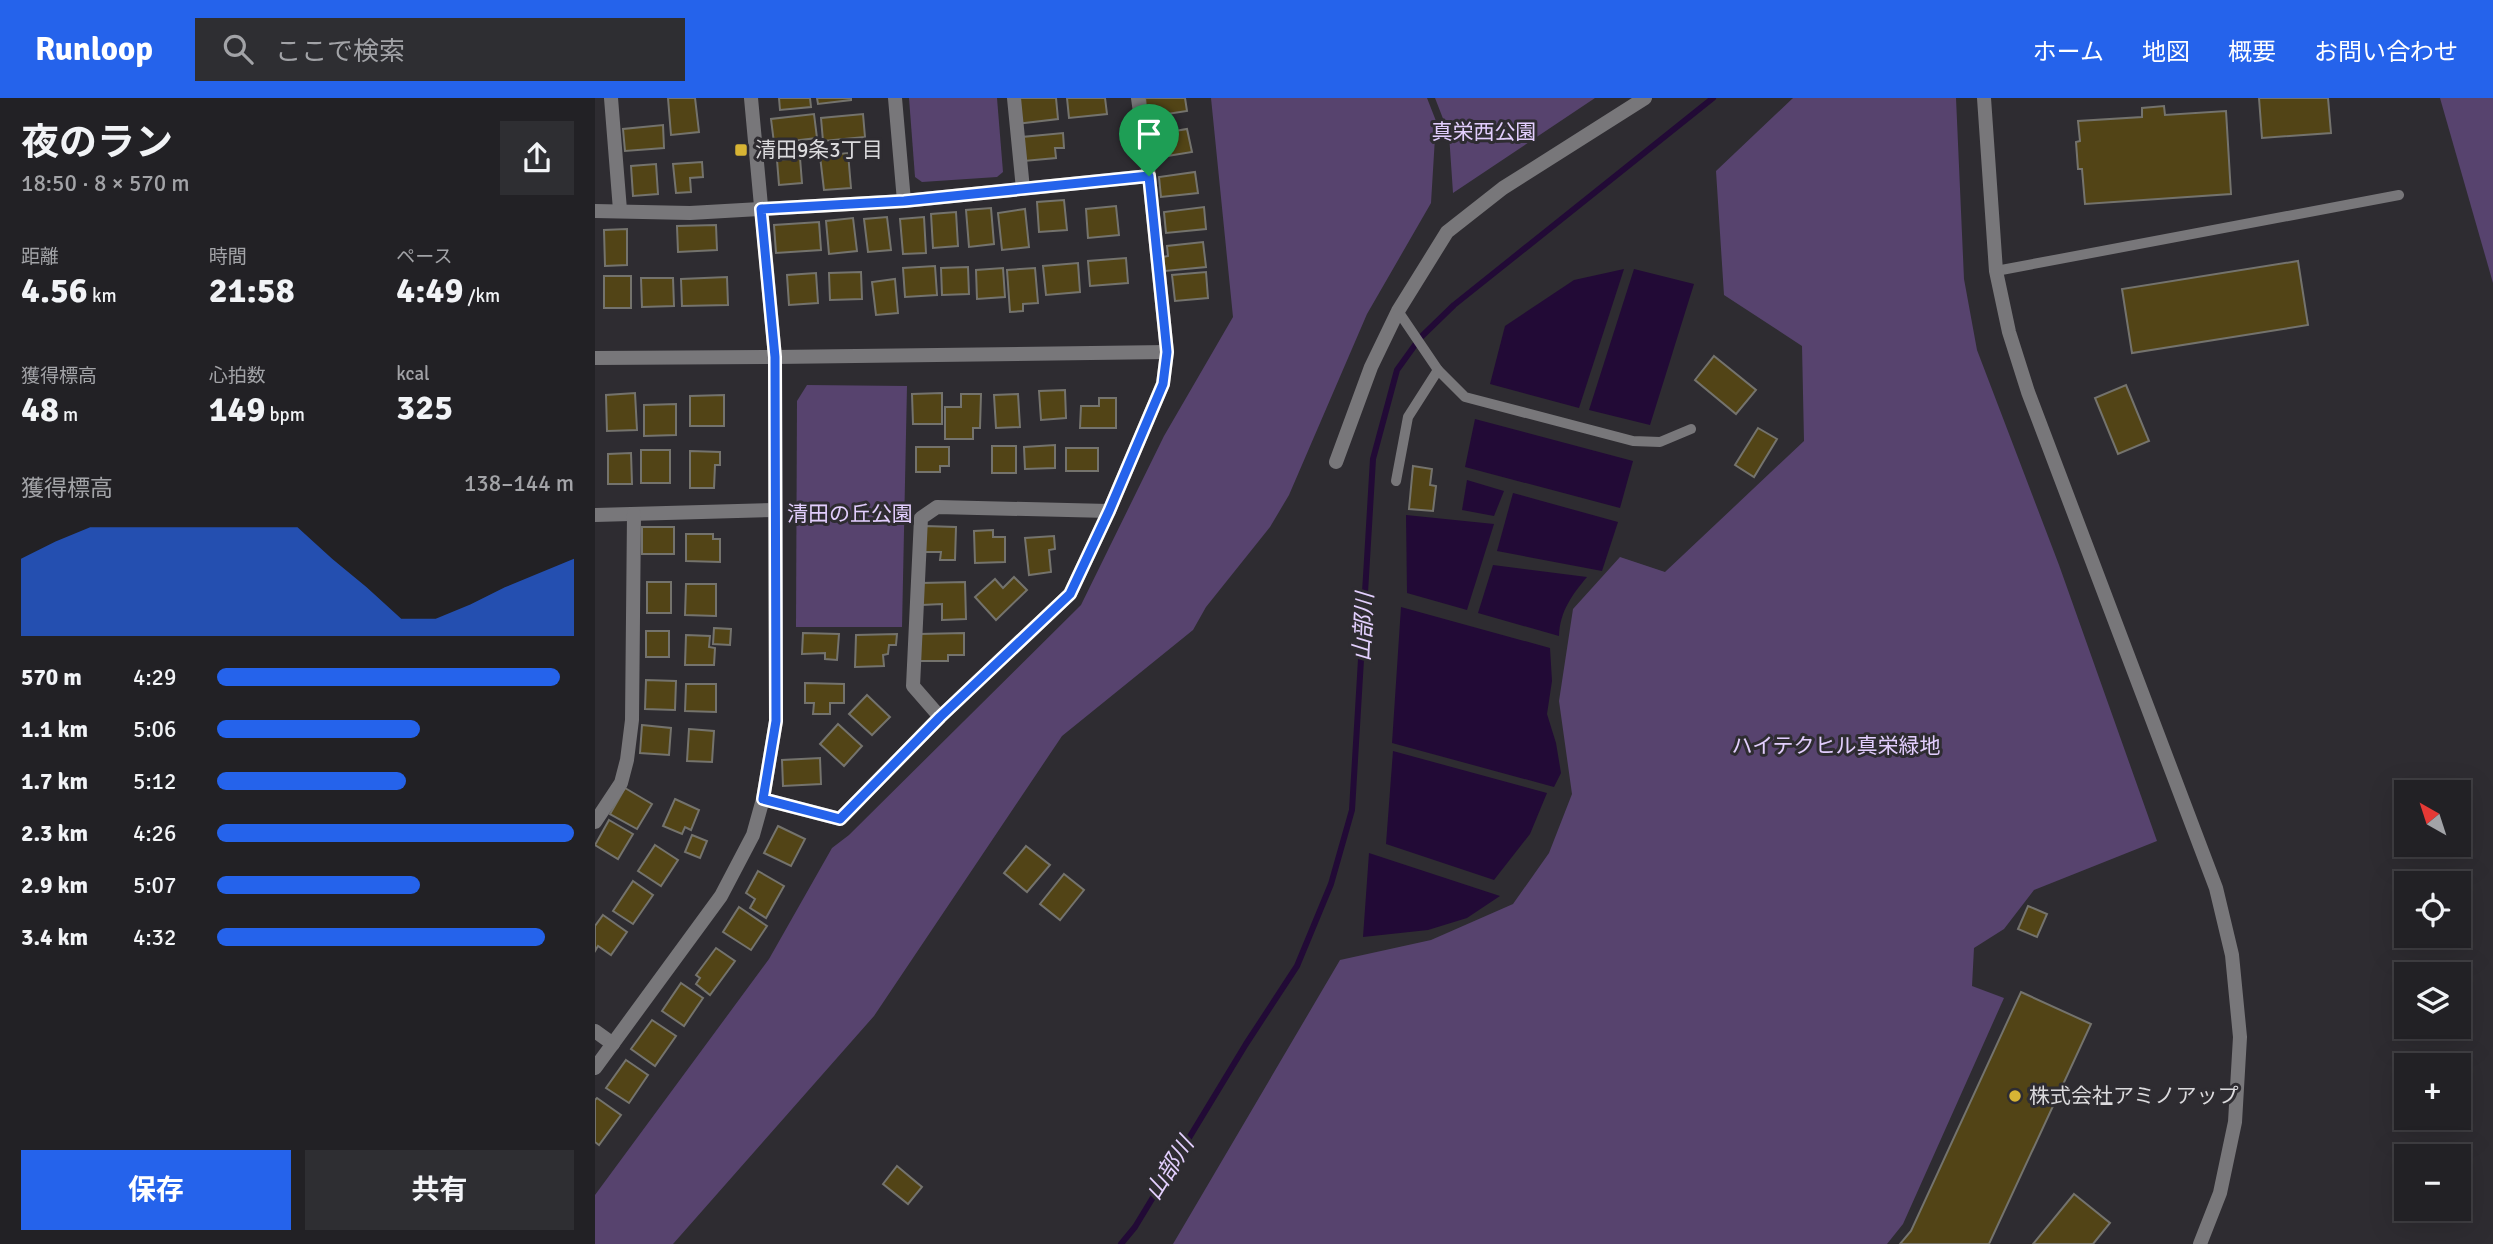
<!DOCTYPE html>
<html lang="ja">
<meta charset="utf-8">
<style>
:root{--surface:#222125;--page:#2e2e32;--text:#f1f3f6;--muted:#a2a3a7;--line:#3f3e42;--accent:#2563eb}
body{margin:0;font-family:Signika,"Noto Sans JP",sans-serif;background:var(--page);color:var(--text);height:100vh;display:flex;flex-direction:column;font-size:26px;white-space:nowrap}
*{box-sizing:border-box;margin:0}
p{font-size:23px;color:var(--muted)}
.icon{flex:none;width:38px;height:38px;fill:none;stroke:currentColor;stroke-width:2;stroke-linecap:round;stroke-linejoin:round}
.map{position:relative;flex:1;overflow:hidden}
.details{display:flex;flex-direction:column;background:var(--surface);width:595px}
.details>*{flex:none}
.needle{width:46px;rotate:321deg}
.fabs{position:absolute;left:1799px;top:682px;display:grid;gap:14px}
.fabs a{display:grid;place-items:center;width:77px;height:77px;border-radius:0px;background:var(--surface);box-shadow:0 7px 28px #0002,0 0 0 2px var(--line);font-size:35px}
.pin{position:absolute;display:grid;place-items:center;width:60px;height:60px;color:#fff;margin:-72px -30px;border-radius:50% 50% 50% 0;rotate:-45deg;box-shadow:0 0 7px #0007}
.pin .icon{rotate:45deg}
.round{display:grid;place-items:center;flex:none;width:74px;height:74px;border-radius:0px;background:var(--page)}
.head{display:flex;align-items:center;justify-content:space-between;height:119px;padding:0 21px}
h1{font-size:38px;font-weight:700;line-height:52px}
.stats{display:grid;grid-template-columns:repeat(3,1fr);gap:10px;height:119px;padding:7px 21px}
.stats div{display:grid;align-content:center}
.stats b{font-size:35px;font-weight:700}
.stats small{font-size:19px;font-weight:400}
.stats p{font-size:19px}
.chart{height:196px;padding:14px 21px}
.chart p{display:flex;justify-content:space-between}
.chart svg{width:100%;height:126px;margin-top:7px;fill:var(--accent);opacity:.7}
.primary-button{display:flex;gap:14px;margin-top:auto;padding:14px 21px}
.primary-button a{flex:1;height:80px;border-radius:0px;background:var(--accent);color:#fff;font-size:28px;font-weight:700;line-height:80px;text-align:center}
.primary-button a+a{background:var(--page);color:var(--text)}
ul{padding:0 21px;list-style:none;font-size:23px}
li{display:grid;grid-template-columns:112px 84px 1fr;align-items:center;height:52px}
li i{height:18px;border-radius:9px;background:var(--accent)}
header{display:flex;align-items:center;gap:42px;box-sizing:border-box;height:98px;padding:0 35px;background:var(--accent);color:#fff}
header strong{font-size:33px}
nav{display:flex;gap:38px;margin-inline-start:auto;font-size:24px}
.search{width:490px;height:63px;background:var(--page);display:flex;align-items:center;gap:18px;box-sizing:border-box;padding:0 24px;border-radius:0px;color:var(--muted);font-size:26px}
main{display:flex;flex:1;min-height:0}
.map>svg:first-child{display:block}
</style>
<header>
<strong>Runloop</strong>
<div class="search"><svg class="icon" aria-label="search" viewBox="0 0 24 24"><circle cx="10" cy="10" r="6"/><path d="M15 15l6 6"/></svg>ここで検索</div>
<nav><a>ホーム</a><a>地図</a><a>概要</a><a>お問い合わせ</a></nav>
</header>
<main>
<section class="details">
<div class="head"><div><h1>夜のラン</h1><p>18:50 · 8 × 570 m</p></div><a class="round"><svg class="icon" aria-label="share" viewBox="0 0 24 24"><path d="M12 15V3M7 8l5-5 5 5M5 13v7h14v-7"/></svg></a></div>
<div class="stats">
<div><p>距離</p><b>4.56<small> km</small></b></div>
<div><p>時間</p><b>21:58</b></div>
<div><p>ペース</p><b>4:49<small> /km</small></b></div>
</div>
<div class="stats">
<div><p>獲得標高</p><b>48<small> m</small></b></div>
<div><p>心拍数</p><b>149<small> bpm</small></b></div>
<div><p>kcal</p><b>325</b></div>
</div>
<div class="chart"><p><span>獲得標高</span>138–144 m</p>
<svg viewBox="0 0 160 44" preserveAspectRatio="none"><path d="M0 44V17L10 11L20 6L30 6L40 6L50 6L60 6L70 6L80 6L90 17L100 27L110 38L120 38L130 33L140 27L150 22L160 17V44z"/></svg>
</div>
<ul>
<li><b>570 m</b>4:29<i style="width:96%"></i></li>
<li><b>1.1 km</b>5:06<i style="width:57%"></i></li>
<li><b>1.7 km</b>5:12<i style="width:53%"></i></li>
<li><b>2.3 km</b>4:26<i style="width:100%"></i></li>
<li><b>2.9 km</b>5:07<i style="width:57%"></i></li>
<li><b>3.4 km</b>4:32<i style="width:92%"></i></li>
</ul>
<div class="primary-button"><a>保存</a><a>共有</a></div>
</section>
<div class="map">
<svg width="1898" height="1146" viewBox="0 0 1898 1146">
<rect width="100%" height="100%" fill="#2e2c31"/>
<g fill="#57436e">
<path d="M314,0H402L408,74L402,79L327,84L320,79Z"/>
<path d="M616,0H832L841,23L836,105L772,216L694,397L675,429L611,509L598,532L467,638L279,918L78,1146H0V1097L174,861L237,750L254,737L486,507L569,338L638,219Z"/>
<path d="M840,0H1000L858,95L854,36Z"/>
<path d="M1198,0H1361L1369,181L1382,252L1464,467L1562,743L1439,792L1409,831L1379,850L1377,888L1409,900L1308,1126L1292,1146H578L745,862L836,842L918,806L954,755L977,696L964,603L978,511L1025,459L1070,474L1209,343L1207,248L1129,197L1121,73Z"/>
<path d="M1845,0H1898V185Z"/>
<path d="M212,287L312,288L307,529H201L202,303Z"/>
</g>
<g fill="#220a36">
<path d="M1029,171L984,310L895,286L910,228L979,182Z"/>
<path d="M1039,171L1099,186L1055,327L994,312Z"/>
<path d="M880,321L1038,363L1025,410L870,369Z"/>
<path d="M872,382L909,393L899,418L867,412Z"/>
<path d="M918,395L1023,424L1007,473L902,453Z"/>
<path d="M811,417L899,426L872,512L812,495Z"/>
<path d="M898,467L992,479C977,497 965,513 964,538L883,515Z"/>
<path d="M806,509L955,550L957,583L952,616L961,645L966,675L959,689L797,645Z"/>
<path d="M798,653L952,695L935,736L899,782L791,746Z"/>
<path d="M774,755L905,798L872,820L833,832L768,839Z"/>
</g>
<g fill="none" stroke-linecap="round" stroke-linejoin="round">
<path stroke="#220a36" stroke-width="6" d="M526,1146L540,1129L651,946L702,868L736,786L757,712L778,361L802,272L825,240L859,207L1118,0"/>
</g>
<g fill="#524416" stroke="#74736d" stroke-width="2">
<path d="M73,0H100L104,34L76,37Z"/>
<path d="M184,0H215L216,9L185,12Z"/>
<path d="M222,0H256V2L223,6Z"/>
<path d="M423,0H461L463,21L421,26Z"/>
<path d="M472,0H510L512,16L474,20Z"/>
<path d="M550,0H590L592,13L552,19Z"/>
<path d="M1664,0H1733L1736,35L1667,40Z"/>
<path d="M1569,8L1570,17L1631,13L1636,96L1490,106L1487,71H1483L1481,44L1485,43L1483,23L1547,19V10Z"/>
<path d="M219,16L222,40L179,45L176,21Z"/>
<path d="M268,16L270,39L228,43L226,20Z"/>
<path d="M68,27L69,50L30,53L28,31Z"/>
<path d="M592,31L597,54L560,60L556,37Z"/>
<path d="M468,35L469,50H460L461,60L429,63L427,39Z"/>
<path d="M253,55L256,90L229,92L225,58Z"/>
<path d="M205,60L207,85L184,87L182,62Z"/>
<path d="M107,64L108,79L95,80L96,94L81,95L78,66Z"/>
<path d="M61,66L63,96L38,98L36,68Z"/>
<path d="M600,74L603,95L566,99L564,79Z"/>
<path d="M469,102L472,132L444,134L442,104Z"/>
<path d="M521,108L524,137L493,140L491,111Z"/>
<path d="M609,109L611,131L571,135L569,114Z"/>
<path d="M396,110L399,146L374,149L371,112Z"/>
<path d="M430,111L434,149L407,152L403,115Z"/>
<path d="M361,114L363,148L338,150L336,116Z"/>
<path d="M292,119L296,152L273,154L269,121Z"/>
<path d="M329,119L331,155L308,156L305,121Z"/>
<path d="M258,120L262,153L234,156L231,123Z"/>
<path d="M224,124L226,152L181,155L179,127Z"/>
<path d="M121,127L122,152L83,154L82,128Z"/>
<path d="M32,131V167L10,168L9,132Z"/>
<path d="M608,144L611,169L570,173L568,159L573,158L572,148Z"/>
<path d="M531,160L533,185L495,188L493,163Z"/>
<path d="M1703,163L1713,227L1537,255L1527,191Z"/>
<path d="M483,165L485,194L451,197L448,168Z"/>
<path d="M340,168L342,197L310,199L308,170Z"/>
<path d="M373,169L374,196L347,197L346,170Z"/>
<path d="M408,170L410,199L382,201L381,172Z"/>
<path d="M440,170L443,205L428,206V213L415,214L412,172Z"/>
<path d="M266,174L267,201L235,202L234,175Z"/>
<path d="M611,174L613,200L580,203L577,177Z"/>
<path d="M221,175L223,205L194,207L192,177Z"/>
<rect x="9" y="178" width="27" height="32"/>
<path d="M132,179L133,207L87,208L86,181Z"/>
<path d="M46,180H78L79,208L47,209Z"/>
<path d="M300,181L303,215L281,217L277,184Z"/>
<path d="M1119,258L1161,292L1141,316L1100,282Z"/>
<path d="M1531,287L1554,343L1523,356L1500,300Z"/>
<path d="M470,292L471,320L446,322L444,293Z"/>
<path d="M40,295L42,332L12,333L11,297Z"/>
<path d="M347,295V326H318L317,296Z"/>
<path d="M366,296H386L385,330H378V341H350V309H366Z"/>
<path d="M423,296L425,329L401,330L399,297Z"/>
<path d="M129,297V328H95V298Z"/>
<path d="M504,300H521V330H485L486,308H504Z"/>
<path d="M81,306V337L49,338V307Z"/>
<path d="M1163,330L1182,341L1159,379L1140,367Z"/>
<path d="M460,347V370L430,371L429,349Z"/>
<rect x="397" y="348" width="24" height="27"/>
<path d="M321,349H354V368H345V374H321Z"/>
<rect x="471" y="350" width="32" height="23"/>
<rect x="46" y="352" width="29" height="33"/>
<path d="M95,353L125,354V367H120L119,390H95Z"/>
<path d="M36,355L37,386H13V356Z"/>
<path d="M818,368L837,371L835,387L841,388L838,413L814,411Z"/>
<path d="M330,428L361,429L360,462H345L346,454H329Z"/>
<rect x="47" y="429" width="32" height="27"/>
<path d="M398,432V439H410V464L380,465L379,433Z"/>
<path d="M91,436H118V441H125V464L91,463Z"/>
<path d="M459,438L460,451L454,452L456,474L434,477L430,440Z"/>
<path d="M419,479L432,492L401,522L380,499L400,481L408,490Z"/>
<rect x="52" y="484" width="24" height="31"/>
<path d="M370,484L371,521L347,522V506L327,507L326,485Z"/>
<path d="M91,486H121V518L90,517Z"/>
<path d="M119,530L136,531L135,547L118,546Z"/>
<rect x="51" y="533" width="23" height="26"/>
<path d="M208,535L244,536L242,562L230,561V555L207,556Z"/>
<path d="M369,535V557H353V563H325L324,536Z"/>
<path d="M302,536L301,547H294L293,556L288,557L289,568L260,569L261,537Z"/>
<path d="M91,537L115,538L114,549L120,550L119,567H90Z"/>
<path d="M51,582L81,583L80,612L50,611Z"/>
<path d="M210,585L249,586V605H235V616H218L219,605H210Z"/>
<path d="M91,586H121V614L90,613Z"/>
<path d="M272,597L295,619L277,637L254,616Z"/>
<path d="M243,626L267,648L249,668L225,646Z"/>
<path d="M47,627L76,630L74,657L45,655Z"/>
<path d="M94,631L119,633L117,664L92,663Z"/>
<path d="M225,660L226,686L188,688L187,662Z"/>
<path d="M30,690L57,706L42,731L15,716Z"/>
<path d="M80,701L104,712L96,732L90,729L87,736L68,728Z"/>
<path d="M14,722L38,736L23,761L0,747Z"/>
<path d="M183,728L210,741L196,768L169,755Z"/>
<path d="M97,737L112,743L105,760L90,754Z"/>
<path d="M60,747L83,762L66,788L43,773Z"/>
<path d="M431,748L455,767L432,794L409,775Z"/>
<path d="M163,773L189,788L171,820L155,810L160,801L151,795Z"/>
<path d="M469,776L489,792L465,822L445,806Z"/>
<path d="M38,783L58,797L38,826L18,813Z"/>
<path d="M1433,808L1452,816L1442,839L1423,831Z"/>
<path d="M144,809L172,828L156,852L128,834Z"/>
<path d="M8,817L32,834L16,857L3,848L0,853V828Z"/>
<path d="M121,850L140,863L115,897L101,886L105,880L101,877Z"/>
<path d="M86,885L108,900L89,928L67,913Z"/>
<path d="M1426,894L1496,926L1394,1146H1305L1316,1133Z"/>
<path d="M57,922L81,938L60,968L36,951Z"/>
<path d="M31,962L53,977L34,1005L11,990Z"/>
<path d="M2,1000L26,1017L4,1047L0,1044V1002Z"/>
<path d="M302,1068L327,1089L313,1106L288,1086Z"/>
<path d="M1479,1096L1515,1125L1498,1146H1438Z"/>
</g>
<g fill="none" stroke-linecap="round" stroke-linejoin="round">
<g stroke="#78777a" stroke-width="10">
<path d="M1401,173L1804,97"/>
<path d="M803,213L843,272L870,299L1038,343L1065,344L1096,331"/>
<path d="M801,383L813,319L843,272"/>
</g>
<g stroke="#78777a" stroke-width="14">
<path d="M16,0L25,112"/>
<path d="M300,0L309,103"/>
<path d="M419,0L428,91"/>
<path d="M0,113L95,115L309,103L554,78"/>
<path d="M180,259L572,254"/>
<path d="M741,364L776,269L803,213L852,134L908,90L1050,0"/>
<path d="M0,417L179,412"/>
<path d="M345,619L318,588L326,420L342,409L514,413"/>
<path d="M168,701L245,721L345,619L475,496L514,413L568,286L572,254L554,78L543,0"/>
<path d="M0,724L26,685L32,662L37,622L39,416"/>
<path d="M0,933L18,946"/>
</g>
<g stroke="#78777a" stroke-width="14">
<path d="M1389,0L1401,173L1414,234L1433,294L1621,790L1637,857L1645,939L1640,1024L1625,1095L1605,1146"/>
<path d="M0,260L180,259"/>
<path d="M0,970L126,798L158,737L168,701L181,623L180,259L156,0"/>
</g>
</g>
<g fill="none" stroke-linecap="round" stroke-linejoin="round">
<defs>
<path id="route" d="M554,78L572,254L568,286L514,413L475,496L345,619L245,721L168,701L181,623L180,259L166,111L309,103Z"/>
</defs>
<use href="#route" stroke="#fff" stroke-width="14"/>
<use href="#route" stroke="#2563eb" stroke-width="9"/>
</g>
<g fill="#d7b434" stroke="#2e2c31" stroke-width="2.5">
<rect x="139" y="45" width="14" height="14" rx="3.5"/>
<circle cx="1420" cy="998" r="7"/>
</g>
<g text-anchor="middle" stroke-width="6" stroke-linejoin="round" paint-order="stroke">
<g font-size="21" fill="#e2cefd" stroke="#2e2c31">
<text x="889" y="41">真栄西公園</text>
<text x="255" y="423">清田の丘公園</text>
<text x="1241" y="655">ハイテクヒル真栄緑地</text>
</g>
<g font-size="21" fill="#dbdadd" stroke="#2e2c31" text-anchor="start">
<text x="160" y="59">清田9条3丁目</text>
<text x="1434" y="1005">株式会社アミノアップ</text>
</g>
<g font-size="23" font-style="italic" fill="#e4d0ff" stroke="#2e2c31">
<text transform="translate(768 529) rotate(-87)" y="8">山部川</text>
<text transform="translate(574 1070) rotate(-58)" y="8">山部川</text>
</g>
</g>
</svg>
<div class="fabs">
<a><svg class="needle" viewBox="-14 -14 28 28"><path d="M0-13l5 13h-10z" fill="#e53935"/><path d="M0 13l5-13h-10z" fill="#a2a3a7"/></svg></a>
<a><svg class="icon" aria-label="locate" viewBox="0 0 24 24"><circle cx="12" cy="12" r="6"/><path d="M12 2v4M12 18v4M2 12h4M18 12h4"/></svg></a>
<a><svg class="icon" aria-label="layers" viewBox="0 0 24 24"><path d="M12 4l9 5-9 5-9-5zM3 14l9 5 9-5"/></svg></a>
<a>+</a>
<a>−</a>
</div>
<div class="pin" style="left:554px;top:78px;background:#1e9e55"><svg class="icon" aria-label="arrive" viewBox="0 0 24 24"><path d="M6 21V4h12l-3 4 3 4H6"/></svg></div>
</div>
</main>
